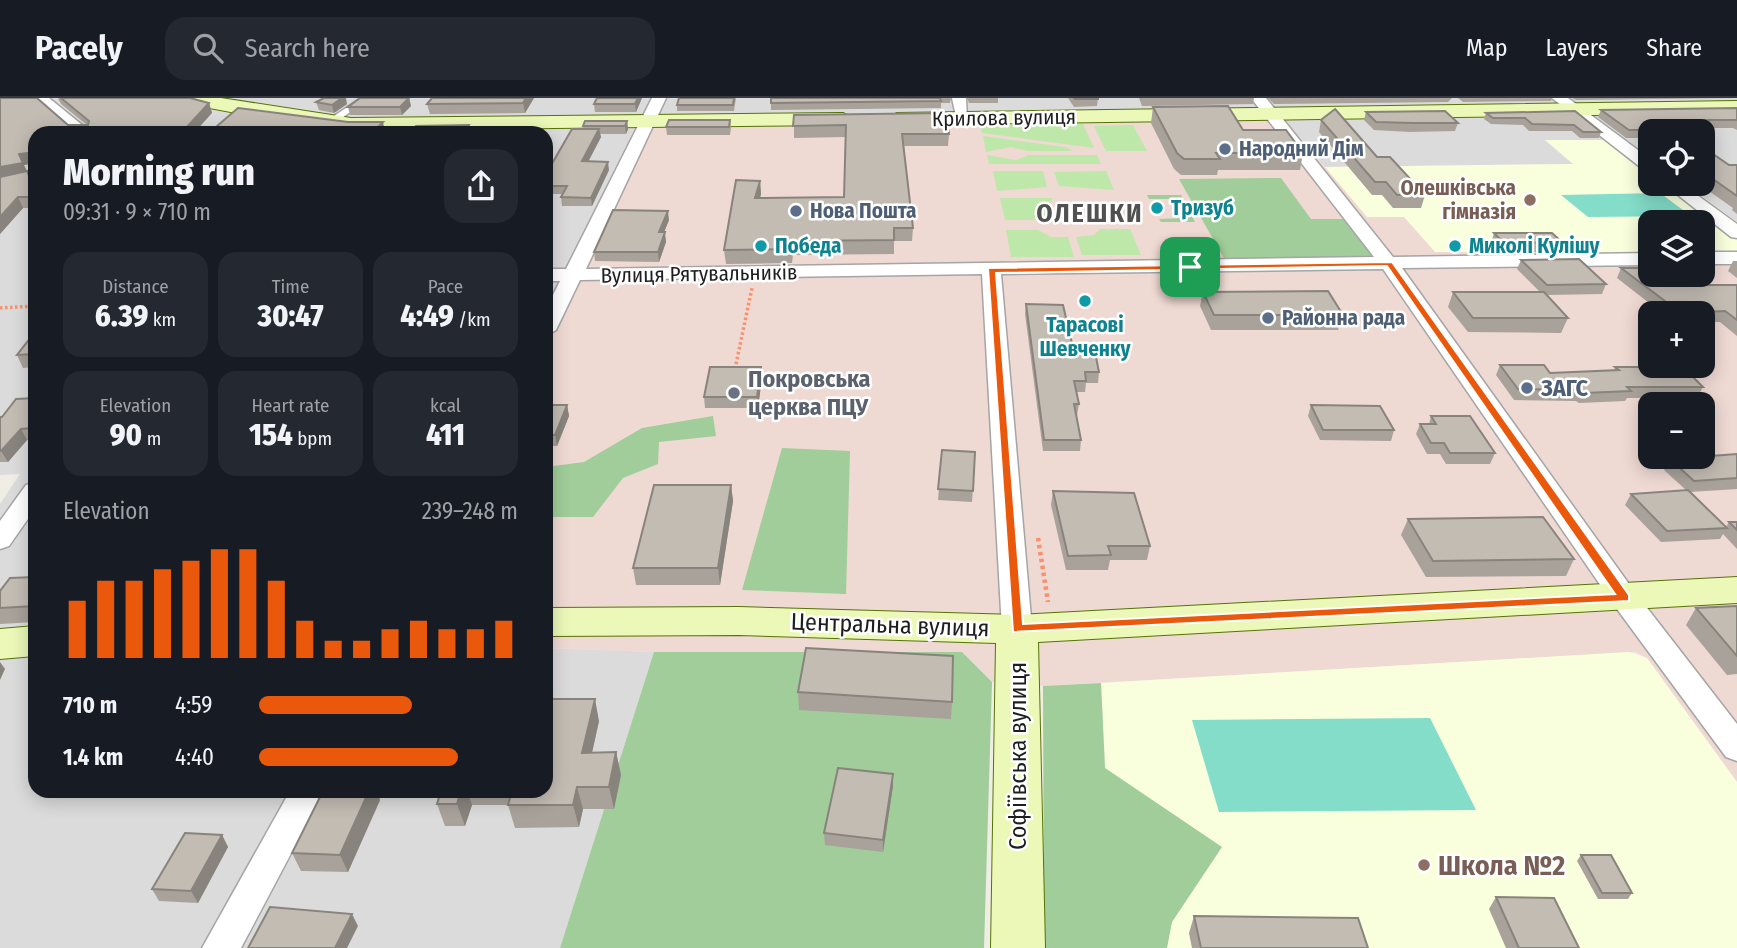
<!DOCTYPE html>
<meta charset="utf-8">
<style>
:root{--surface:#171b24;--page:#242831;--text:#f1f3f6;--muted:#9ea1a6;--line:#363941;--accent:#ea580c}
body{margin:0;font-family:"Fira Sans Condensed",sans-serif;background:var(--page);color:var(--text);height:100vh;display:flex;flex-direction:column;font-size:26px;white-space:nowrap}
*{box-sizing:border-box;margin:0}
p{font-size:23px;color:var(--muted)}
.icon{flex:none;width:38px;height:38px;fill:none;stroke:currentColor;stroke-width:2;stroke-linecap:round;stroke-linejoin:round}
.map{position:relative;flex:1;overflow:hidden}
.sheet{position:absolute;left:28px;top:28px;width:525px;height:672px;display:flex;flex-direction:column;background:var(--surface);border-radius:21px;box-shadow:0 4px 18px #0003}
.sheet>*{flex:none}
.fabs{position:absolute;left:1638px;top:21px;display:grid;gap:14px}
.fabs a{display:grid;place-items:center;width:77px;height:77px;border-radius:14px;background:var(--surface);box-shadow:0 4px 18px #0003;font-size:35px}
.pin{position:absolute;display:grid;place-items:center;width:60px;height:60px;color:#fff;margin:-30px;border-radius:14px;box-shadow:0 4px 10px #0006}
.round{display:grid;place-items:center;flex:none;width:74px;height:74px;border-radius:21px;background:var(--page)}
.summary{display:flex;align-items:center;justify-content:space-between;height:119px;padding:0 35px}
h1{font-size:38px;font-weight:800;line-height:52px}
.metrics{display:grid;grid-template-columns:repeat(3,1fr);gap:10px;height:119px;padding:7px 35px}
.metrics div{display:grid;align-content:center;border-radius:18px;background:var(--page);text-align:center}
.metrics b{font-size:30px;font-weight:800}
.metrics small{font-size:19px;font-weight:400}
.metrics p{font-size:19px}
.chart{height:196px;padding:14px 35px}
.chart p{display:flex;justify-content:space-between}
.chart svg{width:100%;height:126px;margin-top:7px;stroke:var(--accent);stroke-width:6}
ul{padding:0 35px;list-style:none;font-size:23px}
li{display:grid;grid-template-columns:112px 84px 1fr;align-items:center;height:52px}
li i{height:18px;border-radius:9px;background:var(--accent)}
header{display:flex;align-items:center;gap:42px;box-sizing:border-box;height:98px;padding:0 35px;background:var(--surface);border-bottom:2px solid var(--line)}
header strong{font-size:33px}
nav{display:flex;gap:38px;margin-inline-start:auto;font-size:24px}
.search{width:490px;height:63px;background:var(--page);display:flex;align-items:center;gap:18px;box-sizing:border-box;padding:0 24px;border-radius:21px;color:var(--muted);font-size:26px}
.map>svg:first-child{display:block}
</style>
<header>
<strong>Pacely</strong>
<div class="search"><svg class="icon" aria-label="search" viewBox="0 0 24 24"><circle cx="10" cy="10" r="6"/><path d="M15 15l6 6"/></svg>Search here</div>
<nav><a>Map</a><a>Layers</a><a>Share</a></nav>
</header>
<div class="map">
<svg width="1737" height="850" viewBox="0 0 1737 850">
<rect width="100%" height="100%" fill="#efede4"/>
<path fill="#dcdbdb" d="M0,0H1737V124L1685,86H1703V33H1650V60L1627,42H1547L1575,66L1325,69L1277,12L567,174L546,213V35H35V693H546V550L654,554L560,850H0V406L20,376L0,377Z"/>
<path fill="#efd9d3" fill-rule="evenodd" d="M1277,12L1325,69L1573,66L1545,42H1627L1650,60V86H1685L1737,124V684L1647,560L1635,554L1043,588L992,584L962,554H654L546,550V213L640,19ZM1650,124H1703V177H1650ZM1650,215H1703V268H1650ZM1650,306H1703V359H1650Z"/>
<g fill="#f9ffdd">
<path d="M1545,42H1627L1650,60V86H1685L1737,124V155H1703V124H1650V155L1435,154L1404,119H1367L1325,69L1573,66Z"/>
<path d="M1629,554L1647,560L1737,684V850H1115L1101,585Z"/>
</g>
<g fill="#bee8aa">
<path d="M1083,26L1094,50L982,35L980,27Z"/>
<path d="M1133,27L1147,53H1106L1094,28Z"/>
<path d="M983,38L1065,49L1073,53H1028L1011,49L986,54Z"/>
<path d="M987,57L1016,62L1029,57H1097L1101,66H989Z"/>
<path d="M993,73H1043L1047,89L997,93Z"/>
<path d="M1106,73L1114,92L1059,88L1054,74Z"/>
<path d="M1000,100H1053L1046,110L1058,122H1005Z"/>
<path d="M1100,131H1130L1141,157H1082L1076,139L1094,137Z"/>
<path d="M1006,132H1038L1051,139H1068L1074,159H1011Z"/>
</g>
<g fill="#a0cd99">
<path d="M1281,80L1311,121H1347L1379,160L1225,162L1179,81Z"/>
<path d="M1147,97H1181L1195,124H1161L1159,121L1185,120L1176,101H1149Z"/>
<path d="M713,318L716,338L659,344L658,366L623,380L593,419H546V369L584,364L642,330Z"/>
<path d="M782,350L850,353L846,496L742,492Z"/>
<path d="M654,554H962L992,584L984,850H560Z"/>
<path d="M1101,585L1105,670L1222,749L1172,824L1167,850H1044L1043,588Z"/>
</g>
<g fill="#83ddc9">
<path d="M1660,95L1691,118L1588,119L1561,97Z"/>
<path d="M1430,620L1476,712L1219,714L1192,622Z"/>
</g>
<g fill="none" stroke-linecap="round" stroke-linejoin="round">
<defs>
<g id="lane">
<path d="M361,0H369L334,26H328V22Z"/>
<path d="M35,77V81L0,88V84Z"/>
</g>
<g id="street">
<path d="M33,0H49L92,35H74Z"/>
<path d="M652,0H666L586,171L1374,159L1251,0H1266L1393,159L1650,155V167L1402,170L1634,493L1737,626V663L1726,659L1614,507L1383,171L1001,176L1032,531L1027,538L1017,541L1007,538L1002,531L982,176L580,182L556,232L546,238V211L560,183H546V171H566Z"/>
<path d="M952,0H966L967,23H957Z"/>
<path d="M1552,0H1568L1650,61V74L1644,72Z"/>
<path d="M1664,86H1682L1737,126V140L1731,139Z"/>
<rect x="1703" y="154" width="34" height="12"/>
<path d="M35,384V411L9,448L0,451V423L26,387Z"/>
<path d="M290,693H324L241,850H202Z"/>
</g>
<g id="secondary">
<path d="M178,0H221L351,20L843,15L854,21L843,27L351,32L278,23L188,6Z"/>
<path d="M1737,3V15L897,27L886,21L897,15Z"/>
<path d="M1737,479V505L1038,544L1045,850H991L996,545L739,537L546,538V510L739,509L1017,517Z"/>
<path d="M35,528V558L0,561V531Z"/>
</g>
</defs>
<use href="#lane" stroke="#a5a5a5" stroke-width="3"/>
<use href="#street" stroke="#a5a5a5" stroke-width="3"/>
<use href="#secondary" stroke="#567306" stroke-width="2"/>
<g stroke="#f8916c" stroke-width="3.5" stroke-dasharray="2.5 2.5" stroke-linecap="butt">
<path d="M0,210L35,208"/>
<path d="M735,271L752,190"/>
</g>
<path stroke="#f8916c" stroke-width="4.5" stroke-dasharray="3.5 3.5" stroke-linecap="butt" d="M1038,440L1048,504"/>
<use href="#lane" fill="#fff" fill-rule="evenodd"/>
<use href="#street" fill="#fff" fill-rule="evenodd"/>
<use href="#secondary" fill="#ebf8b8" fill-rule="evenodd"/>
</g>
<g fill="#a8a29a">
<path d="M0,0L68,27H87L61,6L58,0H190L209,5L212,15L35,35V65L24,67L35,91V110H23L0,136Z"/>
<path d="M409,0L411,8L402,17H350L348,9Z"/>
<path d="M432,0H534L525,15L430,16L427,6Z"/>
<path d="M642,0L636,14H595L594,6Z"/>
<path d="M736,0L734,13H677V7Z"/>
<path d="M771,0H951L950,5H941V10L771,12Z"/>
<path d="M967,0H998V5H969Z"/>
<path d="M1068,0H1098L1097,8L1074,9Z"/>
<path d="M1139,0H1254L1253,6L1142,8Z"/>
<path d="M1268,0H1452L1448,4L1274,6Z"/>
<path d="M1458,0H1552L1551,3L1463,4Z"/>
<path d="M1572,0H1737L1576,2Z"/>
<path d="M316,4L347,6L334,15L319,12Z"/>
<path d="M1153,9L1243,32L1303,55L1300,72H1218L1217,77H1181L1174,71L1151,25Z"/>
<path d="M1737,10V32L1733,30H1663L1666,32V33H1650V40H1626L1598,19L1601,12Z"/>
<path d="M1575,13L1601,34L1599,40H1580L1572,33H1529L1523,27L1491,26L1484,21L1486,15Z"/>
<path d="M1366,14L1458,25L1455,33L1410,34L1374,32L1364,22Z"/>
<path d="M794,17L949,36L948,48H904L913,130L912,143H894V156L793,157L792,165L726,166L724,152L760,83L761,96L760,100L844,99L845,39L794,40Z"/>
<path d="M730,22L731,30L730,37H667L666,29Z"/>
<path d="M1321,22L1377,59L1425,97L1421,110H1393L1382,97H1372L1319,34Z"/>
<path d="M627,23L628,31L626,36H600L601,39L588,63L609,72L592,108H562L561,99L563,96H546V76L583,31V28Z"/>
<path d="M412,33H470L469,35H412Z"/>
<path d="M1703,56L1729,67H1737V116L1732,112L1733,110L1699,86H1703Z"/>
<path d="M669,122L664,134L666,144L659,164L595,163L594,154Z"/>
<path d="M1494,135L1562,144L1558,154L1500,155L1491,145Z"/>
<path d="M1521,162L1606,186L1602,196L1547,197L1568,220L1561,235L1468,234L1448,209L1453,194H1540L1517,171Z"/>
<path d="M1733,163H1737V180L1728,173Z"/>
<path d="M1621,170L1679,187H1737V238L1720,224H1703V215H1662L1617,180Z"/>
<path d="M1203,194L1343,217L1338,232H1211L1200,208Z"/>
<path d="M1026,206L1074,254L1099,274L1098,285H1086L1085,294H1076L1079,306L1077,317H1076L1081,342L1080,353H1043L1025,216Z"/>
<path d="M35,234V269L23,270L17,257Z"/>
<path d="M1500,267L1550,275L1614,272L1615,269L1703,289L1697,300H1627L1625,303L1579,305L1576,303L1514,302L1496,277Z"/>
<path d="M761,269L762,280L758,310H705L704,299Z"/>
<path d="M35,300V341L27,342L8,364H0V319H2Z"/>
<path d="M546,307H567L569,318L557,348H546Z"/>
<path d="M1311,307L1394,332L1391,343L1320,342L1308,318Z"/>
<path d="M1431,318L1495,355L1490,366H1446L1440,356H1427L1416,336L1420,326H1429Z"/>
<path d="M942,352L975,354L972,404L938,402Z"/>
<path d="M1737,356V391L1690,394L1726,429L1729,424H1737V451L1723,436L1720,441L1661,444L1625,407L1631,396L1686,392L1664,372L1670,361Z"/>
<path d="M731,387L733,403L720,487H636L633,470Z"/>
<path d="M1053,393L1150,448L1147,462H1110L1108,472H1066L1051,407Z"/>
<path d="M1408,421L1574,461L1566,478L1426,479L1401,437Z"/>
<path d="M35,479V524L0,526V493Z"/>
<path d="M1737,508V576L1727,577L1686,527L1696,510Z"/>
<path d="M798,594L952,604L951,621L799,612Z"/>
<path d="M554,601L599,623L592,655L616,654L621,677L614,711H583L579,729L515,730L508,707H472L465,728H445L437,706L441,693H546Z"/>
<path d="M893,676V688L883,754L825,747L824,735Z"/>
<path d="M208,693H256L253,698L209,694Z"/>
<path d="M323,693H376L380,702L348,774L301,773L292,755Z"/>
<path d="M222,737L228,749L198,805L159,803L152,791Z"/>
<path d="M1581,757L1632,795L1628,801H1598L1577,763Z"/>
<path d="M1496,799L1579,850H1506L1489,811Z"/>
<path d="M1194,818L1368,850H1192L1189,835Z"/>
</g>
<g fill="#88847d">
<path d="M342,0H346L347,6L334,15L332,7Z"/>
<path d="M409,0L411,8L402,17L400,9Z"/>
<path d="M526,0H534L525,15L523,5Z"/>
<path d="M638,0H642L636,14L635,6Z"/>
<path d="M209,5L212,15L194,35L187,29Z"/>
<path d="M627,23L628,31L626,36L625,28Z"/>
<path d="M383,24L385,34V35H372Z"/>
<path d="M469,27L470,33L469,35H465Z"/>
<path d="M599,31L601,39L584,72L582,63Z"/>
<path d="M35,54V65L24,67L19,56Z"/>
<path d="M608,64L609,72L592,108L591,100Z"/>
<path d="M23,65L35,92L0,81V69Z"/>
<path d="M760,83L761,96L756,113L755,100Z"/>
<path d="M18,99L23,110L0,136V119Z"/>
<path d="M668,113L669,122L660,144L659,134Z"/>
<path d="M665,134L666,144L659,164L658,154Z"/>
<path d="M761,269L762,280L758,310L757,299Z"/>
<path d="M567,307L569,318L557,348L555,337Z"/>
<path d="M35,324V339L31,330Z"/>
<path d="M21,331L27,342L8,364L1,353Z"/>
<path d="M731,387L733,403L720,487L718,470Z"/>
<path d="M0,564L5,571L0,582Z"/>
<path d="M595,601L599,623L587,677L582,655Z"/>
<path d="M616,654L621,677L614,711L609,689Z"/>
<path d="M893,676V688L883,754V742Z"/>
<path d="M577,689L583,711L579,729L573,707Z"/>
<path d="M250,693H256L253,698Z"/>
<path d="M369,693H376L380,702L348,774L340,757Z"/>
<path d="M461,693H467L472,707L465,728L457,706Z"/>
<path d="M222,737L228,749L198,805L191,793Z"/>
<path d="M352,816L358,828L347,850H335Z"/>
</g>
<g fill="#c3bcb3" stroke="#88847d" stroke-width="2">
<path d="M0,0H37L68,27H88L89,23L61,0H190L209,5L187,29L194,35H35V54L19,56L23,65L0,69Z"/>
<path d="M324,0H342L332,7L316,4Z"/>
<path d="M360,0H409L400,9H348Z"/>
<path d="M432,0H526L523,5L427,6Z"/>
<path d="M597,0H638L635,6H594Z"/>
<path d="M679,0H734L733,7H677Z"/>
<path d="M771,0H940L941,3L771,5Z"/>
<path d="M1074,0H1098V1H1075Z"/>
<path d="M1228,8L1243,32H1286L1303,55H1216L1220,61H1184L1177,55L1153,9Z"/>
<path d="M238,10L348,24H383L372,35H209Z"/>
<path d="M1737,10V22H1652L1666,32H1629L1601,12Z"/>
<path d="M1335,11L1377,59H1390L1425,97H1397L1386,84H1375L1321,22Z"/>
<path d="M1445,13L1458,25H1413L1376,24L1366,14Z"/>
<path d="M1575,13L1601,34H1583L1574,27L1532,26L1525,20H1493L1486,15Z"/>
<path d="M946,15L949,36H902L913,130H894V142L792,143V151L724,152L736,82L760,83L755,100L844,99L846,27L793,28L794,17Z"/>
<path d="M669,22H730L729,29H666Z"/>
<path d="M585,23H627L625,28H583Z"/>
<path d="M469,27L465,35H437L438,33H412L416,28Z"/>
<path d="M572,31H599L582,63L608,64L591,100L561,99L567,88H546V76Z"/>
<path d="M1703,56H1713L1729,67H1737V98L1703,74Z"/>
<path d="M27,73L35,92V99H18L0,119V79Z"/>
<path d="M613,112L668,113L659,134H665L658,154H594Z"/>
<path d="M1494,135H1552L1562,144L1504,145Z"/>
<path d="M1579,161L1606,186L1547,187L1521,162Z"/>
<path d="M1621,170H1650V177H1668L1679,187H1737V222L1725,213L1681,215Z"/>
<path d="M1328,193L1343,217H1214L1203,194Z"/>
<path d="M1453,194H1544L1568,220H1473Z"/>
<path d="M1026,206L1063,207L1074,254H1095L1099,274H1085L1086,283H1074L1079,306H1074L1081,342H1044Z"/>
<path d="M35,234V256L17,257Z"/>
<path d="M1500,267H1544L1550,275L1619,272L1615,269H1683L1703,289H1627L1631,293L1584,295L1581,292L1518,291Z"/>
<path d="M710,269H761L757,299H704Z"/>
<path d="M35,300V324L31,330L21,331L1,353H0V319H2L16,301Z"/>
<path d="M546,307H567L555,337H546Z"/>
<path d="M1311,307L1380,308L1394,332H1323Z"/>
<path d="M1431,318H1470L1495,355H1450L1444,345H1431L1420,326H1436Z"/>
<path d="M942,352L975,354L973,393L938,391Z"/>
<path d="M1737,356V380L1694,383L1670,361Z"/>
<path d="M654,387H731L718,470H633Z"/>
<path d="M1688,392L1727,430L1667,433L1631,396Z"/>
<path d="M1053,393L1134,395L1150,448H1108L1111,457L1068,458Z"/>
<path d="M1543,419L1574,461L1433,463L1408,421Z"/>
<path d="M1729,424H1737V432Z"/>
<path d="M35,479V508L0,510V493L10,480Z"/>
<path d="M1737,508V558L1696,510Z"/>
<path d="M806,550L953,558L952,604L798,594Z"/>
<path d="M546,596H552L551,601H595L582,655L616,654L609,689H577L573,707H508L512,693H546Z"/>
<path d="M838,670L893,676L883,742L824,735Z"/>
<path d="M323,693H369L340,757L292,755Z"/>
<path d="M441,693H461L457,706H437Z"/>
<path d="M185,735L222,737L191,793L152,791Z"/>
<path d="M1581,757H1611L1632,795H1602Z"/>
<path d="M1496,799L1554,800L1579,850H1519Z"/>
<path d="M270,809L352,816L335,850H248Z"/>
<path d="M1194,818L1358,820L1368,850H1201Z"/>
</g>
<path fill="#ea580c" stroke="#fff" stroke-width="2" fill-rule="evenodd" d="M1392,164L1629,497V503L1013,534L988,170ZM1387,168L1615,496L1023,526L996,175Z"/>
<g fill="#5c6f8a" stroke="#fff" stroke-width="2.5">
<circle cx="1225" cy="51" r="7"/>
<circle cx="796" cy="113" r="7"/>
<circle cx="1268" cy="220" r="7"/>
<circle cx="1527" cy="290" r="7"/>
</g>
<g fill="#8d6e63" stroke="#fff" stroke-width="2.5">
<circle cx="1530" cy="102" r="7"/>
<circle cx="1424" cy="767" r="7"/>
</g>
<g fill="#0f9aa8" stroke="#fff" stroke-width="2.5">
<circle cx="1157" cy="110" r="7"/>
<circle cx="761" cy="148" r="7"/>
<circle cx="1455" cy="148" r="7"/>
<circle cx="1085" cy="203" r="7"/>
</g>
<circle fill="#6b7280" stroke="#fff" stroke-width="2.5" cx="734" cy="295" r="7"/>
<g text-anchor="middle" stroke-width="5" stroke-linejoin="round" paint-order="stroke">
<g font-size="21" fill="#1e1e1e" stroke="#fff">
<text transform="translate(1004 20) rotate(-1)" y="7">Крилова вулиця</text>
<text transform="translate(699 176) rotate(-1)" y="7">Вулиця Рятувальників</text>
</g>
<g font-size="21" font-weight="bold" fill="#4e5e75" stroke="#fff" text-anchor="start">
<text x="1239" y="58">Народний Дім</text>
<text x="810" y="120">Нова Пошта</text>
<text x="1282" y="227">Районна рада</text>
</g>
<g font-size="21" font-weight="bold" fill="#785e54" stroke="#fff" text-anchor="end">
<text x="1516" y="97">Олешківська<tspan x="1516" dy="24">гімназія</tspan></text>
</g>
<g font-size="21" font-weight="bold" fill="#0d838f" stroke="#fff" text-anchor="start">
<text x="1171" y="117">Тризуб</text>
<text x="775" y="155">Победа</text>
<text x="1469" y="155">Миколі Кулішу</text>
<text x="1085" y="234" text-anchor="middle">Тарасові<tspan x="1085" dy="24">Шевченку</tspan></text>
</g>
<g font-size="24" font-weight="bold" fill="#5b616d" stroke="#fff" text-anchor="start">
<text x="748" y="289">Покровська<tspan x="748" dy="28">церква ПЦУ</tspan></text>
</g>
<g font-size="24" font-weight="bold" fill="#4e5e75" stroke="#fff" text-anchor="start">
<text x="1541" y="298">ЗАГС</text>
</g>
<g font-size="24" fill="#1e1e1e" stroke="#fff">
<text transform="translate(890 527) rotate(2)" y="8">Центральна вулиця</text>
<text transform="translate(1018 658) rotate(-90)" y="8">Софіївська вулиця</text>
</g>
<g font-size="26" font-weight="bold" letter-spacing="2" fill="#515151" stroke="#fff">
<text x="1090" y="124">ОЛЕШКИ</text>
</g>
<g font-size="28" font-weight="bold" fill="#785e54" stroke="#fff" text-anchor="start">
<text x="1438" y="777">Школа №2</text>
</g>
</g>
</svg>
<div class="fabs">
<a><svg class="icon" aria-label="locate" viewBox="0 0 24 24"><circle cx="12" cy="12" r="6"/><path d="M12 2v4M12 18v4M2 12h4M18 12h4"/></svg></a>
<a><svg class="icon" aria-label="layers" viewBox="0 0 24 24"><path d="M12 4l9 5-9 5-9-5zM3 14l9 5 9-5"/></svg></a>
<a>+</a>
<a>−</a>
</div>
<div class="pin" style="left:1190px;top:169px;background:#1e9e55"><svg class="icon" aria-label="arrive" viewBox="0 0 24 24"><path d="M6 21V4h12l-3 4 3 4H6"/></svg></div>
<section class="sheet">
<div class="summary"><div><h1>Morning run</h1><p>09:31 · 9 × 710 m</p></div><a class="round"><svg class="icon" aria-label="share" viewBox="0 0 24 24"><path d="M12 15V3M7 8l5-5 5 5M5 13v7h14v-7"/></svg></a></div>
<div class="metrics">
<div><p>Distance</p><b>6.39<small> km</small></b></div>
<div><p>Time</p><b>30:47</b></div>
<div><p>Pace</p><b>4:49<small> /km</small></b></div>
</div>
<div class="metrics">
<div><p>Elevation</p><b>90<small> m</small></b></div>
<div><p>Heart rate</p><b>154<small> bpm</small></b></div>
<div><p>kcal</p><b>411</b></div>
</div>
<div class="chart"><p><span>Elevation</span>239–248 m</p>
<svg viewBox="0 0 160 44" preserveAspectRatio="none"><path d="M5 44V24M15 44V17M25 44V17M35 44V13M45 44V10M55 44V6M65 44V6M75 44V17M85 44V31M95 44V38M105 44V38M115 44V34M125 44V31M135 44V34M145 44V34M155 44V31"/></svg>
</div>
<ul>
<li><b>710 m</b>4:59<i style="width:59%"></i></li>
<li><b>1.4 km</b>4:40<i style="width:77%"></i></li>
</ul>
</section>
</div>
